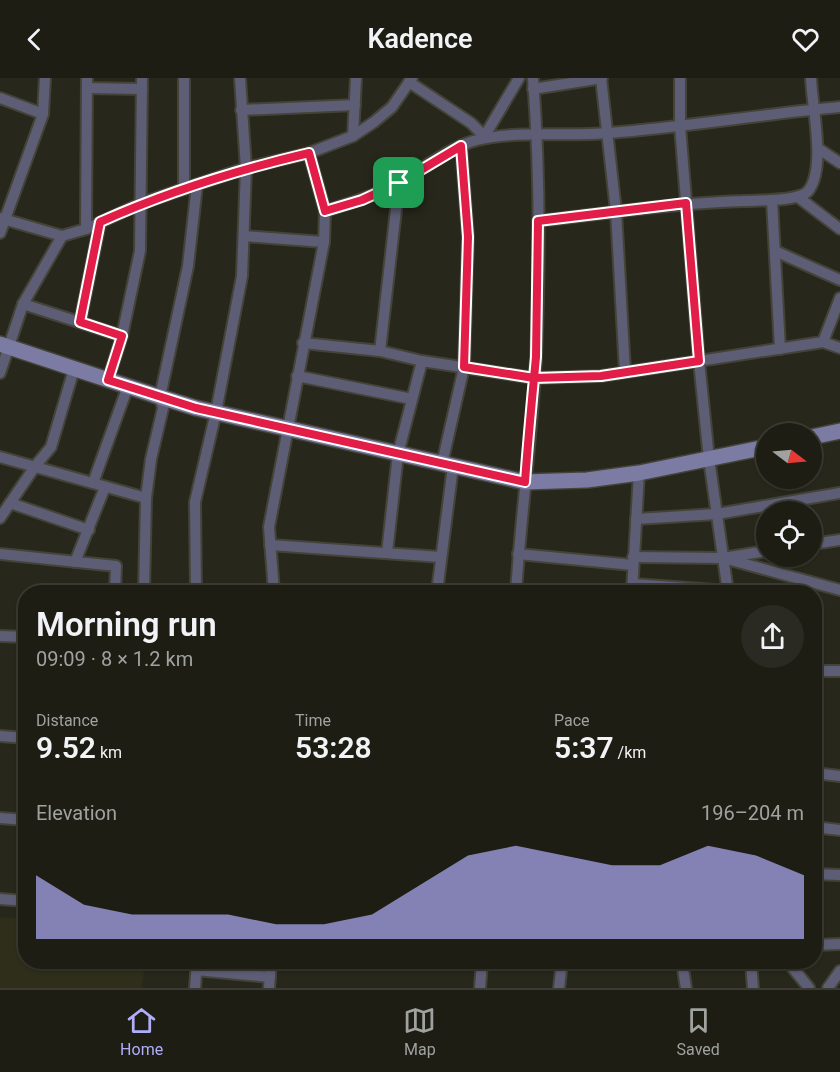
<!DOCTYPE html>
<meta charset="utf-8">
<style>
:root{--surface:#1d1d14;--page:#2a2a22;--text:#f1f3f6;--muted:#a0a2a0;--line:#3b3b34;--accent:#b0aefa}
body{margin:0;font-family:Roboto,sans-serif;background:var(--page);color:var(--text);height:100vh;display:flex;flex-direction:column;font-size:22px;white-space:nowrap}
*{box-sizing:border-box;margin:0}
p{font-size:20px;color:var(--muted)}
.icon{flex:none;width:33px;height:33px;fill:none;stroke:currentColor;stroke-width:2;stroke-linecap:round;stroke-linejoin:round}
.map{position:relative;flex:1;overflow:hidden}
.panel{position:absolute;left:18px;top:507px;width:804px;height:384px;display:flex;flex-direction:column;background:var(--surface);border-radius:24px;box-shadow:0 2px 4px #0004,0 0 0 2px var(--line)}
.panel>*{flex:none}
.needle{width:39px;rotate:106deg}
.controls{position:absolute;left:756px;top:345px;display:grid;gap:12px}
.controls a{display:grid;place-items:center;width:66px;height:66px;border-radius:50%;background:var(--surface);box-shadow:0 2px 4px #0004,0 0 0 2px var(--line);font-size:30px}
.pin{position:absolute;display:grid;place-items:center;width:51px;height:51px;color:#fff;margin:-26px;border-radius:12px;box-shadow:0 3px 9px #0006}
.round{display:grid;place-items:center;flex:none;width:63px;height:63px;border-radius:32px;background:var(--page)}
.overview{display:flex;align-items:center;justify-content:space-between;height:102px;padding:0 18px}
h1{font-size:33px;font-weight:600;line-height:45px}
.metrics{display:grid;grid-template-columns:repeat(3,1fr);gap:9px;height:102px;padding:6px 18px}
.metrics div{display:grid;align-content:center}
.metrics b{font-size:30px;font-weight:600}
.metrics small{font-size:16px;font-weight:400}
.metrics p{font-size:16px}
.chart{height:168px;padding:12px 18px}
.chart p{display:flex;justify-content:space-between}
.chart svg{width:100%;height:108px;margin-top:6px;fill:var(--accent);opacity:.7}
header{display:flex;justify-content:space-between;align-items:center;height:78px;padding:0 18px;background:var(--surface);font-size:27px;font-weight:600}
.menu{display:flex;justify-content:space-around;align-items:center;height:84px;border-top:2px solid var(--line);background:var(--surface);font-size:16px;color:var(--muted)}
.menu a{display:grid;justify-items:center;gap:3px}
.menu .active{color:var(--accent)}
.map>svg:first-child{display:block}
</style>
<header><svg class="icon" aria-label="back" viewBox="0 0 24 24"><path d="M15 5l-7 7 7 7"/></svg>Kadence<svg class="icon" aria-label="heart" viewBox="0 0 24 24"><path d="M12 20l-8-8c-3-5 5-10 8-4 3-6 11-1 8 4z"/></svg></header>
<div class="map">
<svg width="840" height="910" viewBox="0 0 840 910">
<rect width="100%" height="100%" fill="#27271b"/>
<path fill="#2e2e1b" d="M0,839L25,841L26,884H145L142,910H0Z"/>
<g fill="none" stroke-linecap="round" stroke-linejoin="round">
<defs>
<g id="street">
<path d="M601,0L616,133L625,294"/>
<path d="M680,0V48L699,283L709,381L728,514"/>
<path d="M409,4L471,45L486,60"/>
<path d="M87,10L142,11"/>
<path d="M533,11L602,0"/>
<path d="M0,20L43,36"/>
<path d="M241,32L355,27"/>
<path d="M353,58L356,0"/>
<path d="M484,59L519,0"/>
<path d="M819,71L840,85"/>
<path d="M184,111V0"/>
<path d="M798,119L840,151"/>
<path d="M772,122L780,271"/>
<path d="M325,133C351,125 377,117 401,103C424,90 452,68 477,62C520,52 565,59 609,55C686,49 763,36 840,29"/>
<path d="M0,140L62,158L86,151L142,125L246,90L309,75L353,58L374,44L392,29L412,0"/>
<path d="M538,143C607,135 674,125 743,123C757,122 801,124 809,112C826,88 812,29 811,0"/>
<path d="M86,151L87,0"/>
<path d="M0,155L43,36L45,0"/>
<path d="M244,158L324,164"/>
<path d="M775,173L840,202"/>
<path d="M23,226L122,258"/>
<path d="M80,244L100,145"/>
<path d="M823,264L840,220"/>
<path d="M303,265L380,273L422,283L534,300L601,298L823,264L840,270"/>
<path d="M380,273L399,105"/>
<path d="M0,295L23,226L62,158"/>
<path d="M297,298L412,321"/>
<path d="M108,302L122,258L140,173L142,0"/>
<path d="M0,379L146,420"/>
<path d="M442,386L464,289L468,159L461,68"/>
<path d="M93,405L128,308"/>
<path d="M10,425L89,452"/>
<path d="M0,440L36,387L51,369L74,291"/>
<path d="M636,441L717,436L840,415"/>
<path d="M812,466L840,462"/>
<path d="M270,467L441,479"/>
<path d="M387,475L398,376L422,283"/>
<path d="M0,476L116,488L115,514"/>
<path d="M518,476L633,487"/>
<path d="M633,479L723,480L766,473"/>
<path d="M727,481L840,512"/>
<path d="M75,484L105,409"/>
<path d="M633,506L728,513"/>
<path d="M144,514L146,420L151,381L163,330L160,319L188,188L197,107"/>
<path d="M196,514L195,424L216,334L242,198L246,90L240,0"/>
<path d="M274,514L269,449L324,164L325,133L309,75"/>
<path d="M437,514L453,388"/>
<path d="M516,514C521,436 532,357 536,278C540,186 540,92 533,0"/>
<path d="M632,514L639,395"/>
<path d="M0,558L26,559"/>
<path d="M814,593H840"/>
<path d="M0,658L26,660"/>
<path d="M814,695L840,698"/>
<path d="M0,740L26,742"/>
<path d="M814,749L840,752"/>
<path d="M814,796L840,797"/>
<path d="M0,821L26,823"/>
<path d="M814,867L840,866"/>
<path d="M682,884L686,910"/>
<path d="M751,884L753,910"/>
<path d="M788,884L809,910"/>
<path d="M196,892L270,899"/>
<path d="M195,910L197,884"/>
<path d="M269,910L271,884"/>
<path d="M480,910L482,884"/>
<path d="M559,910L562,884"/>
<path d="M828,910L840,893"/>
</g>
<g id="secondary">
<path d="M0,266L160,319L196,330L525,404L587,402L639,395L766,369"/>
<path d="M812,359L840,353"/>
</g>
</defs>
<use href="#street" stroke="#434338" stroke-width="14"/>
<use href="#secondary" stroke="#434338" stroke-width="18"/>
<use href="#street" stroke="#5d5d76" stroke-width="10"/>
<use href="#secondary" stroke="#7b7ba4" stroke-width="15"/>
</g>
<g fill="none" stroke-linecap="round" stroke-linejoin="round">
<defs>
<path id="route" d="M399,105L362,122L325,133L309,75C237,92 167,114 100,144L80,244L122,258L108,302L196,330L525,404C528,362 532,321 536,279L538,143L686,125L699,283L601,298L534,300L464,289L468,159L461,68L399,105"/>
</defs>
<use href="#route" stroke="#fff" stroke-width="12"/>
<use href="#route" stroke="#e11d48" stroke-width="8"/>
</g>
</svg>
<div class="controls">
<a><svg class="needle" viewBox="-14 -14 28 28"><path d="M0-13l5 13h-10z" fill="#e53935"/><path d="M0 13l5-13h-10z" fill="#a0a2a0"/></svg></a>
<a><svg class="icon" aria-label="locate" viewBox="0 0 24 24"><circle cx="12" cy="12" r="6"/><path d="M12 2v4M12 18v4M2 12h4M18 12h4"/></svg></a>
</div>
<div class="pin" style="left:399px;top:105px;background:#1e9e55"><svg class="icon" aria-label="arrive" viewBox="0 0 24 24"><path d="M6 21V4h12l-3 4 3 4H6"/></svg></div>
<section class="panel">
<div class="overview"><div><h1>Morning run</h1><p>09:09 · 8 × 1.2 km</p></div><a class="round"><svg class="icon" aria-label="share" viewBox="0 0 24 24"><path d="M12 15V3M7 8l5-5 5 5M5 13v7h14v-7"/></svg></a></div>
<div class="metrics">
<div><p>Distance</p><b>9.52<small> km</small></b></div>
<div><p>Time</p><b>53:28</b></div>
<div><p>Pace</p><b>5:37<small> /km</small></b></div>
</div>
<div class="chart"><p><span>Elevation</span>196–204 m</p>
<svg viewBox="0 0 160 44" preserveAspectRatio="none"><path d="M0 44V18L10 30L20 34L30 34L40 34L50 38L60 38L70 34L80 22L90 10L100 6L110 10L120 14L130 14L140 6L150 10L160 18V44z"/></svg>
</div>
</section>
</div>
<nav class="menu">
<a class="active"><svg class="icon" aria-label="home" viewBox="0 0 24 24"><path d="M3 11l9-7 9 7M6 9v11h12V9"/></svg>Home</a>
<a><svg class="icon" aria-label="map" viewBox="0 0 24 24"><path d="M3 6l6-2 6 2 6-2v14l-6 2-6-2-6 2zM9 4v14M15 6v14"/></svg>Map</a>
<a><svg class="icon" aria-label="saved" viewBox="0 0 24 24"><path d="M7 4h10v16l-5-4-5 4z"/></svg>Saved</a>
</nav>
